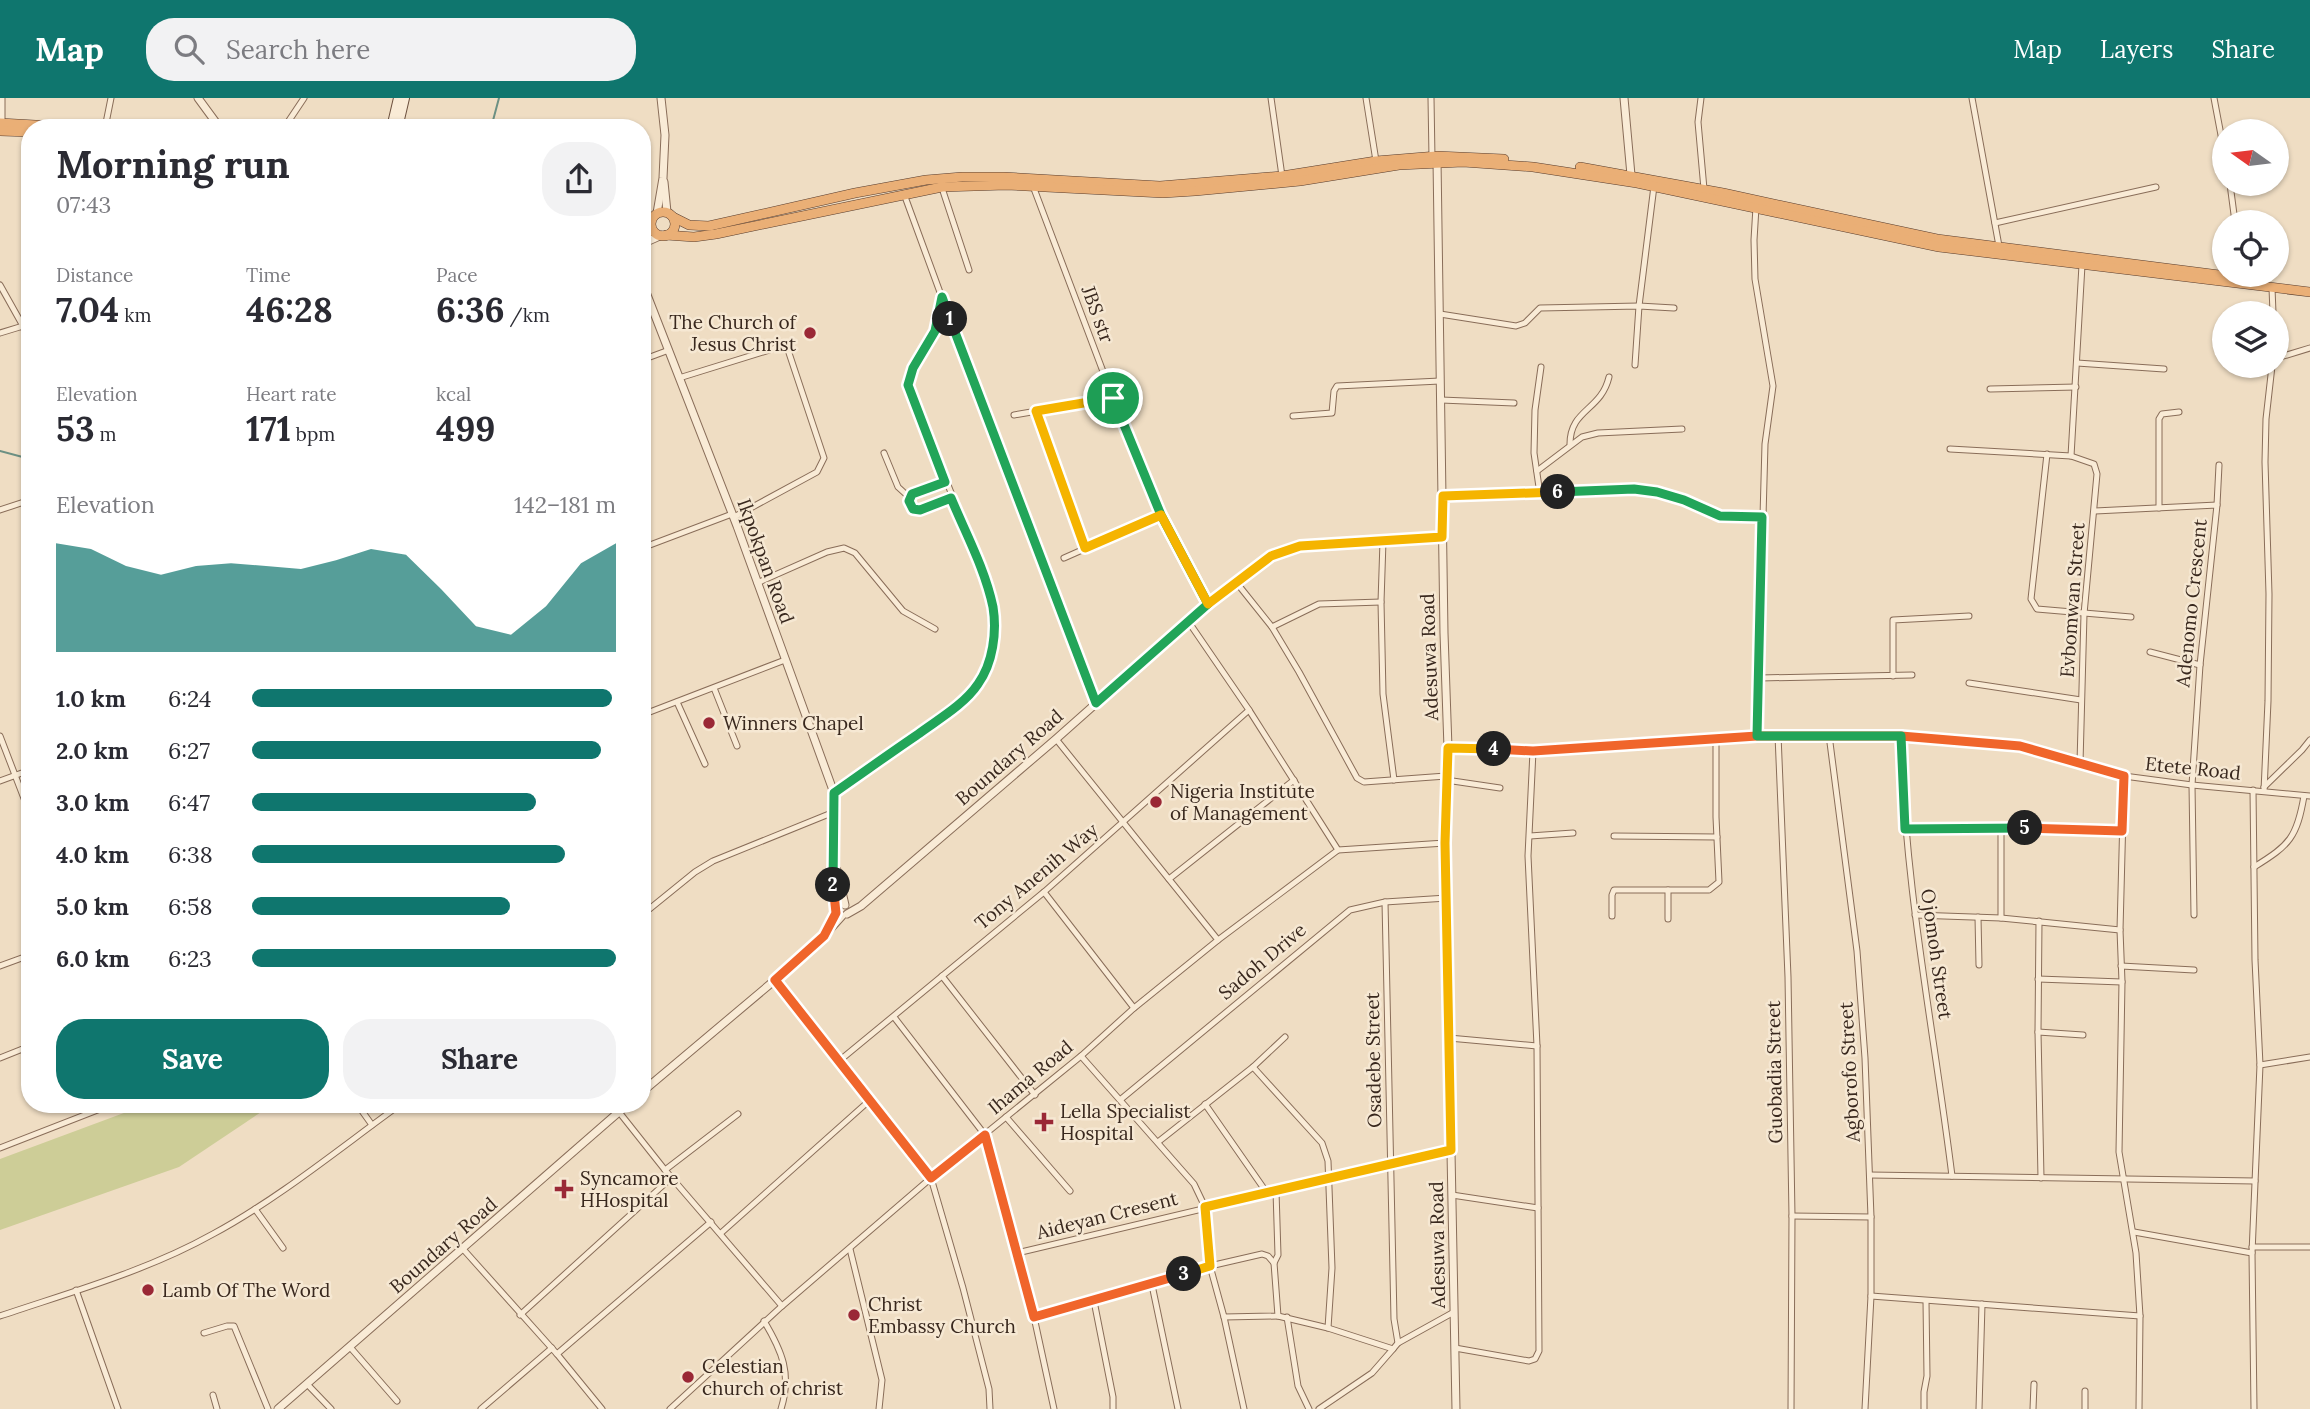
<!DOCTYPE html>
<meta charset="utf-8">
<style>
:root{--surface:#fff;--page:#f2f2f3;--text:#2b2b33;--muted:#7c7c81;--accent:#0f766e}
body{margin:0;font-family:Lora,serif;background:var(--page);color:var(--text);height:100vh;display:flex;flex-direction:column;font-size:26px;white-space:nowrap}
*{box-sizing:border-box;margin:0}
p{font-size:23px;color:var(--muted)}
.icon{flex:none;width:38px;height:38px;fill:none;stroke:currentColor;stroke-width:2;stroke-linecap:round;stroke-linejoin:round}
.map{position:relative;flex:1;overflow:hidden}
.sheet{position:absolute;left:21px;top:21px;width:630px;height:994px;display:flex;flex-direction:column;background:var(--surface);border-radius:28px;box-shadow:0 2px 5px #0004}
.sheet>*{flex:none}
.needle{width:46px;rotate:284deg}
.buttons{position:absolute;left:2212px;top:21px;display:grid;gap:14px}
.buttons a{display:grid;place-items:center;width:77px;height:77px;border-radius:50%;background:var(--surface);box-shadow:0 2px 5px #0004;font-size:35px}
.pin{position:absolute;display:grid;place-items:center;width:60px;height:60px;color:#fff;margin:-30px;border:4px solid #fff;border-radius:50%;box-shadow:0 2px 7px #0007}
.km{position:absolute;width:35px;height:35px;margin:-18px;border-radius:50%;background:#222;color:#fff;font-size:19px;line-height:35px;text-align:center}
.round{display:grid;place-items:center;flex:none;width:74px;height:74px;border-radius:28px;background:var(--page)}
.summary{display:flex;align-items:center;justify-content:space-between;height:119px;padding:0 35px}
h1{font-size:38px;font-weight:700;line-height:52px}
.metrics{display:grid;grid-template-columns:repeat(3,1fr);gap:10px;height:119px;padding:7px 35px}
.metrics div{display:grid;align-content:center}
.metrics b{font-size:35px;font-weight:700}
.metrics small{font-size:19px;font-weight:400}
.metrics p{font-size:19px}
.chart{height:196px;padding:14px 35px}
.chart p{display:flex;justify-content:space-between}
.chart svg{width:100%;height:126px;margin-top:7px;fill:var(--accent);opacity:.7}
.cta{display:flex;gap:14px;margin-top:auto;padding:14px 35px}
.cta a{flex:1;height:80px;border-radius:28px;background:var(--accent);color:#fff;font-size:28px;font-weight:700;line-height:80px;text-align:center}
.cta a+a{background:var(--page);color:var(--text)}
ul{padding:0 35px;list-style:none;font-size:23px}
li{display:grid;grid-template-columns:112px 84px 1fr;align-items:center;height:52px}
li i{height:18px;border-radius:9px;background:var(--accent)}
header{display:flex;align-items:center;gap:42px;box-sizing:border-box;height:98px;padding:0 35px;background:var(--accent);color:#fff}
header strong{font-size:33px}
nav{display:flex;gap:38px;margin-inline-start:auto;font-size:24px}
.search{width:490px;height:63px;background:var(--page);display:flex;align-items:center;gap:18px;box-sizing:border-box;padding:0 24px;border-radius:28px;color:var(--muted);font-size:26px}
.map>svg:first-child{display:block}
</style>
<header>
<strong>Map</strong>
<div class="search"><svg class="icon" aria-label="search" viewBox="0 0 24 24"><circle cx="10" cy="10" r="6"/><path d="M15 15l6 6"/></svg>Search here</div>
<nav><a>Map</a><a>Layers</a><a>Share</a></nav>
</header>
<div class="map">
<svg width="2310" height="1311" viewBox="0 0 2310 1311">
<rect width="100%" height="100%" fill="#efddc3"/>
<path fill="#cdcd97" d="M148,1006H273L179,1069L0,1132V1061Z"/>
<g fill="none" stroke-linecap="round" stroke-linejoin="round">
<g stroke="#6c9083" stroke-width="2">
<path d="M491,30L499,0"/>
<path d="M0,353L30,361"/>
</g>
<defs>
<g id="minor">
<path d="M2,0V25"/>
<path d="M1271,0L1282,78"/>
<path d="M1366,0L1376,63"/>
<path d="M1431,0L1432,60"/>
<path d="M1701,0L1698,24L1704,91"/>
<path d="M1972,0L1999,148"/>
<path d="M2214,0L2224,53"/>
<path d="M105,30L111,0"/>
<path d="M284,30L304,0"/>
<path d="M2230,86L2235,124"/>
<path d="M941,87L969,172"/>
<path d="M1033,88L1113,300L1161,417L1208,506"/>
<path d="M904,96L989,328L1096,605"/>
<path d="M1756,109L1754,142L1755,181L1773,288L1765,346L1757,638"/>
<path d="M1995,125L2156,89"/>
<path d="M2243,177L2244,181"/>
<path d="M0,187L23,228L30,250"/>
<path d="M2272,190L2273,215"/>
<path d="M1440,216L1516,228L1525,225L1540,210L1639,208L1674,210"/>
<path d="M0,235L23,228"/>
<path d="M2277,260L2310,250"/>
<path d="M642,262L669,252"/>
<path d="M2077,265L2164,271"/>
<path d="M1635,267L1639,208L1654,88"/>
<path d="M679,280L779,249L788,252L824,360L817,374L734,419"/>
<path d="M1990,291L2076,289"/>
<path d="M1441,302L1514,305"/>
<path d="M1036,313L1085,450"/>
<path d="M1014,317L1113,300"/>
<path d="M1293,318L1332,315L1334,293L1337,288L1440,283"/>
<path d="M1570,346C1570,311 1601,313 1609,279"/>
<path d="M1950,351L2071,358L2094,366L2097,376L2084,516L2080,665"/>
<path d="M884,355L898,389L909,399L910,406L913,411L920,412L951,400"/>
<path d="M2047,356L2031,501L2037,511L2131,519"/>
<path d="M2071,358L2082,167"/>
<path d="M1537,373L1582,339L1598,335L1682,331"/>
<path d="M1540,396L1534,355L1535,312L1541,269"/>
<path d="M1443,398L1634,391L1668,397L1720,418L1762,419"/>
<path d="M909,399L945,384"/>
<path d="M2217,407L2219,367"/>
<path d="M2159,410V321L2162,316L2179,314"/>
<path d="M0,412L30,402"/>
<path d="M2095,413L2217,407L2200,567L2192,687L2194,817"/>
<path d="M1383,443L1381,504L1383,596L1394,682"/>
<path d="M642,450L732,416"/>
<path d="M1064,460L1161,417"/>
<path d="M1236,484L1272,529L1299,574L1357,680L1364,684L1446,678"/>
<path d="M757,485L827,454L844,450L855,455L903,513L935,531"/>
<path d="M1188,523L1249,612L1338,752"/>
<path d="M1272,529L1319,506L1381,504"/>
<path d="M2150,554L2200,567"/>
<path d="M1893,578V522L1969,518"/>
<path d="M1760,580L1912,577"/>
<path d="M1969,585L2081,602"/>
<path d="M714,590L737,648"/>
<path d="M677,604L705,666"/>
<path d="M642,617L785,562"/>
<path d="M1778,637L1788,879L1792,1118L1791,1311"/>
<path d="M1829,637L1857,853L1865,960L1871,1119V1198L1865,1311"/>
<path d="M0,638L30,716"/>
<path d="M1901,638C1904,786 1934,932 1952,1078"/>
<path d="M1056,641L1218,842"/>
<path d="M1448,650L1533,653L1757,638H1901L2000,645L2020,648L2124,678L2192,687L2310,698"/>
<path d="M2124,678L2120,832L2122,884L2119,1054L2136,1155L2140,1218L2139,1311"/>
<path d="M1446,682L1500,690"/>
<path d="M0,683L30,672"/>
<path d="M2264,689L2302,652L2310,642"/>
<path d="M2253,692L2255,862L2260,967L2252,1155L2254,1311"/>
<path d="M2264,693L2268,603L2269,496L2265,364L2266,321L2272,268"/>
<path d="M834,695L944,618L978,586L989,565L993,547V513L986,482L908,287L913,270L935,233L942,199"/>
<path d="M1905,731L2062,730L2122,733"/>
<path d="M1530,738L1573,735"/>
<path d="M1614,738L1717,739"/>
<path d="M2254,769C2290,747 2297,739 2304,698"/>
<path d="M1169,781L1294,682"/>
<path d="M1044,794L1134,910"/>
<path d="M1385,804L1394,1221L1398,1245"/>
<path d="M642,817L695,774L713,763L834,714"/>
<path d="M1915,817L2001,820L2120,832"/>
<path d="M1612,818V797L1614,792H1709L1719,784L1716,719V640"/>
<path d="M1978,819L1979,867"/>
<path d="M2001,820V731"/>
<path d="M1668,821V792"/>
<path d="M2039,823L2038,934L2041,1080"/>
<path d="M0,868L30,857"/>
<path d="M2121,868L2194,872"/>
<path d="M942,878L1035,997"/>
<path d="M2038,881L2122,884"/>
<path d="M775,882L931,1080L963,1190L989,1291L990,1311"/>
<path d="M894,919L985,1037L1034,1219L1054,1311"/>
<path d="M2038,934L2083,937"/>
<path d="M1449,940L1537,948"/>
<path d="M1081,958L1194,1086L1205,1109L1210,1168L1224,1219L1244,1311"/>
<path d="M0,960L30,948"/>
<path d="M839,963L1044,794L1249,612"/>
<path d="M2260,967L2310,959"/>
<path d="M1253,969L1322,1045L1328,1063L1332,1170L1328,1230"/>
<path d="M1120,1002L1350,812L1385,804L1447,800"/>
<path d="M357,1006L372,1027"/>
<path d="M1205,1006L1267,1095"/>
<path d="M619,1014L665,1072L782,1208"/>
<path d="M1006,1019L1070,1093"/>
<path d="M1158,1044L1253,969L1285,939"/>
<path d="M0,1050L113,1006"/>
<path d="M665,1072L738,1016"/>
<path d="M1870,1077L2255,1083"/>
<path d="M1452,1097L1538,1110"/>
<path d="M255,1111L283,1150"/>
<path d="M1792,1118L1871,1119"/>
<path d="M2134,1134L2252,1155"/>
<path d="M721,1135L870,1002"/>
<path d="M2252,1149H2310"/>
<path d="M463,1151L557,1256L602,1311"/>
<path d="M850,1151L882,1282L879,1311"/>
<path d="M1017,1155L1451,1052"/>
<path d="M1274,1165L1278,1157L1276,1093"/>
<path d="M1152,1187L1178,1311"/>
<path d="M76,1192L118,1311"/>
<path d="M1871,1198L2140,1218"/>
<path d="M1094,1203L1113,1299V1311"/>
<path d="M520,1217L671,1080"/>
<path d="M0,1218C71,1194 147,1173 213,1136C278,1101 340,1050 401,1006"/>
<path d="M1278,1218L1328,1230L1393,1251L1398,1245L1454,1214"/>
<path d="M1034,1219L1152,1187L1210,1168L1262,1156L1268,1158L1274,1165L1278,1218L1224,1219"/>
<path d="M1287,1219L1298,1288L1309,1311"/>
<path d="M764,1223C782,1253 792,1276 781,1311"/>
<path d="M204,1235L227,1228H234L268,1311"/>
<path d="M350,1249L397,1303"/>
<path d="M1455,1250L1529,1263L1535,1261L1539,1253L1537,948L1528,758L1533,653"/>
<path d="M557,1256L711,1124"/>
<path d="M307,1286L331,1311"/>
<path d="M213,1297L217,1311"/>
<path d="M481,1311L552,1250"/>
<path d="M670,1311L782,1208L931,1080L1081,958L1134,910L1218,842L1338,752L1445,745"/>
<path d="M1319,1311L1372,1275L1393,1251"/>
<path d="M1924,1311V1294L1927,1278L1926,1203"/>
<path d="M1979,1311L1982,1206"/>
<path d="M2033,1311L2034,1286"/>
<path d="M2085,1311V1293"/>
</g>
<g id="tertiary">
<path d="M198,0L220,30"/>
<path d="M1624,0L1631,77"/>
<path d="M1437,62L1444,535L1448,650L1445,745L1456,1311"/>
<path d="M664,84L667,114"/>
<path d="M657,115L663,80L665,37L661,0"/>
<path d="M642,130L648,122"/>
<path d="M642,146L662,137"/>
<path d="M642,184L737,428L834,695L833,788L836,811"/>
<path d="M837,772L845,807"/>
<path d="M847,816L861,808L1056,641L1208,506L1271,458L1300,448L1442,439"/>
<path d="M828,831L836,815"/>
<path d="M642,994L775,882L824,838L842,818"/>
<path d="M278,1311L628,1006"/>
</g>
<g id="secondary">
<path d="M391,30L398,0"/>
<path d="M398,30L405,0"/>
</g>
<g id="trunk">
<path d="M0,25L89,30"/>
<path d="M0,33L30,34"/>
<path d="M1580,69L1723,95L1937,141L2235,179"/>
<circle cx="663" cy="126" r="12"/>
<path d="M673,119L689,127L709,128L855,95L926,82L962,79H1004L1160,88L1282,78L1376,63L1437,58L1504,61"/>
<path d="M666,137L694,139L716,136L942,89L1006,87L1163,95L1195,93L1300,83L1399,67L1463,64L1533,69L1637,85L1939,149L2310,194"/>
</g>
</defs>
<use href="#minor" stroke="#896d59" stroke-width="7"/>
<use href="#tertiary" stroke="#896d59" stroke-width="9"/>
<use href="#secondary" stroke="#6b4f3d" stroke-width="10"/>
<use href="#trunk" stroke="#573c2e" stroke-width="10"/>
<use href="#minor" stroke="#f9ebd6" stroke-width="5"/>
<use href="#tertiary" stroke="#f9ebd6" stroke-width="7"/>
<use href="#secondary" stroke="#f9ebd6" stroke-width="8"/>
<use href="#trunk" stroke="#eaaf76" stroke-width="9"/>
</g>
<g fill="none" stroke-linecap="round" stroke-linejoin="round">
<defs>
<path id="split-1" d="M950,221L1096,605L1208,506L1161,417L1113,300"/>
<path id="split-2" d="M833,787L834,695C861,676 889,656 917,637C937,622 964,607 978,586C993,565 997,534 993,509C985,471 966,436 951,400L920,412L913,411L909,403L912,396L945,384L908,287L913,270L935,233L942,199L950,221"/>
<path id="split-3" d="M833,787L836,815L824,838L775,882L931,1080L985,1037L1034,1219L1184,1176"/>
<path id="split-4" d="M1184,1176L1210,1168L1205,1109L1451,1052L1445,745L1448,650L1494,651"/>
<path id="split-5" d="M1494,651L1533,653L1757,638H1901L2020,648L2124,678L2122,733L2025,730"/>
<path id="split-6" d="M1558,394L1634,391L1657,394L1684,402L1720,418L1762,419L1757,638H1901L1905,731L2025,730"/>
<path id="split-7" d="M1113,300L1036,313L1085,450L1161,417L1208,506L1271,458L1300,448L1442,439L1443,398L1558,394"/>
</defs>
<use href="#split-1" stroke="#fff" stroke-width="14"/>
<use href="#split-2" stroke="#fff" stroke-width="14"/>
<use href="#split-3" stroke="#fff" stroke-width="14"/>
<use href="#split-4" stroke="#fff" stroke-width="14"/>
<use href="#split-5" stroke="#fff" stroke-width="14"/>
<use href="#split-6" stroke="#fff" stroke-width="14"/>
<use href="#split-7" stroke="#fff" stroke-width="14"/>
<use href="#split-1" stroke="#22a559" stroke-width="9"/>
<use href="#split-2" stroke="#22a559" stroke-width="9"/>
<use href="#split-3" stroke="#f0652b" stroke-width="9"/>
<use href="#split-4" stroke="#f5b400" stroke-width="9"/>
<use href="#split-5" stroke="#f0652b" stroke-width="9"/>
<use href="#split-6" stroke="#22a559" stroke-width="9"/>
<use href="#split-7" stroke="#f5b400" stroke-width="9"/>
</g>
<g fill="#9a2836" stroke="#f6e8d3" stroke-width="2.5">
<circle cx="810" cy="235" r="7"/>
<circle cx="709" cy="625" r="7"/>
<circle cx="1156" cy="704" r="7"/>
<path d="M1040.5 1013.5h7v7h7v7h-7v7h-7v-7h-7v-7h7z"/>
<path d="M560.5 1080.5h7v7h7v7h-7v7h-7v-7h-7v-7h7z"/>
<circle cx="148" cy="1192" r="7"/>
<circle cx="854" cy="1217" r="7"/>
<circle cx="688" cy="1279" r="7"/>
</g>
<g text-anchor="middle" stroke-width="5" stroke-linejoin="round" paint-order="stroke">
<g font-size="19" fill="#39281e" stroke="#f6e8d3">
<text transform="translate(1098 216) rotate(70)" y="7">JBS str</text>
<text transform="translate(766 463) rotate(70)" y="7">Ikpokpan Road</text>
<text transform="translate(2072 502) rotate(-86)" y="7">Evbomwan Street</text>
<text transform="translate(2191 505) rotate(-84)" y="7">Adenomo Crescent</text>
<text transform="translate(1429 559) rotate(-92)" y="7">Adesuwa Road</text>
<text transform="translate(1009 659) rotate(-41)" y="7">Boundary Road</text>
<text transform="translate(2193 670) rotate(6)" y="7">Etete Road</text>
<text transform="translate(1036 778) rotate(-40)" y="7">Tony Anenih Way</text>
<text transform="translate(1937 856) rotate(82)" y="7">Ojomoh Street</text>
<text transform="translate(1262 863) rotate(-40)" y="7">Sadoh Drive</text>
<text transform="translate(1373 962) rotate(-91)" y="7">Osadebe Street</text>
<text transform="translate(1774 974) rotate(-91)" y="7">Guobadia Street</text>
<text transform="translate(1849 974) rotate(-93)" y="7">Agborofo Street</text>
<text transform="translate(1030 979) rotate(-40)" y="7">Ihama Road</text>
<text transform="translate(1107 1117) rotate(-14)" y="7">Aideyan Cresent</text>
<text transform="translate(443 1147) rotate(-41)" y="7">Boundary Road</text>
<text transform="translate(1437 1147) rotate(-91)" y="7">Adesuwa Road</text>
</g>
<g font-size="19" fill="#39281e" stroke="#f6e8d3" text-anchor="start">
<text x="796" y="231" text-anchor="end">The Church of<tspan x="796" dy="22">Jesus Christ</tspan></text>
<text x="723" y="632">Winners Chapel</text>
<text x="1170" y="700">Nigeria Institute<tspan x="1170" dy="22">of Management</tspan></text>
<text x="1060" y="1020">Lella Specialist<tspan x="1060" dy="22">Hospital</tspan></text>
<text x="580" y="1087">Syncamore<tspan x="580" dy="22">HHospital</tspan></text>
<text x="162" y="1199">Lamb Of The Word</text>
<text x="868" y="1213">Christ<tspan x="868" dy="22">Embassy Church</tspan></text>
<text x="702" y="1275">Celestian<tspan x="702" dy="22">church of christ</tspan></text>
</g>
</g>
</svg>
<div class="buttons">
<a><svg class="needle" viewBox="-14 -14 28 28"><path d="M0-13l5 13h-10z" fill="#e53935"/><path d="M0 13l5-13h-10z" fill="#7c7c81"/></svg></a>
<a><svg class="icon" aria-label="locate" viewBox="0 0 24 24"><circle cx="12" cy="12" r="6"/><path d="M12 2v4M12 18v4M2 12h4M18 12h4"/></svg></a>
<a><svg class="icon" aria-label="layers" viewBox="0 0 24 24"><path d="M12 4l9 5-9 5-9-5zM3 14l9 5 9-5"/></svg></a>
</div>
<div class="pin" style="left:1113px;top:300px;background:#1e9e55"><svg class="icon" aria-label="arrive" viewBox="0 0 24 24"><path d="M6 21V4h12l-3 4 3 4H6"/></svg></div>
<b class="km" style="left:950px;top:221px">1</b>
<b class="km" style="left:833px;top:787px">2</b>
<b class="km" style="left:1184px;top:1176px">3</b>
<b class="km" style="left:1494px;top:651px">4</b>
<b class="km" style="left:2025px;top:730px">5</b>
<b class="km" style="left:1558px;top:394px">6</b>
<section class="sheet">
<div class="summary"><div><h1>Morning run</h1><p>07:43</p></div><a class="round"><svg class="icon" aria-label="share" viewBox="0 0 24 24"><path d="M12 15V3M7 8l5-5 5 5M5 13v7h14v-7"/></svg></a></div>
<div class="metrics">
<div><p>Distance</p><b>7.04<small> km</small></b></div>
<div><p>Time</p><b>46:28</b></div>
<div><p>Pace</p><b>6:36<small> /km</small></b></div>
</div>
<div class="metrics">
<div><p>Elevation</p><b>53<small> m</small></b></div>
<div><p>Heart rate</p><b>171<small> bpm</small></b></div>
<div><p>kcal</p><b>499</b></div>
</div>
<div class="chart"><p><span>Elevation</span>142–181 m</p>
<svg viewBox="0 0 160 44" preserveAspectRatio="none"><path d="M0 44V6L10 8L20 14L30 17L40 14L50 13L60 14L70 15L80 12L90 8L100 10L110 22L120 35L130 38L140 28L150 13L160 6V44z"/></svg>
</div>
<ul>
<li><b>1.0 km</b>6:24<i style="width:99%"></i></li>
<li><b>2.0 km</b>6:27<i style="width:96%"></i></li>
<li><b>3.0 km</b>6:47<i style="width:78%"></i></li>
<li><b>4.0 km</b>6:38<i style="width:86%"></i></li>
<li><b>5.0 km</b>6:58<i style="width:71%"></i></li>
<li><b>6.0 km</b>6:23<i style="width:100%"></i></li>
</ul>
<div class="cta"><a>Save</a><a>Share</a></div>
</section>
</div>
